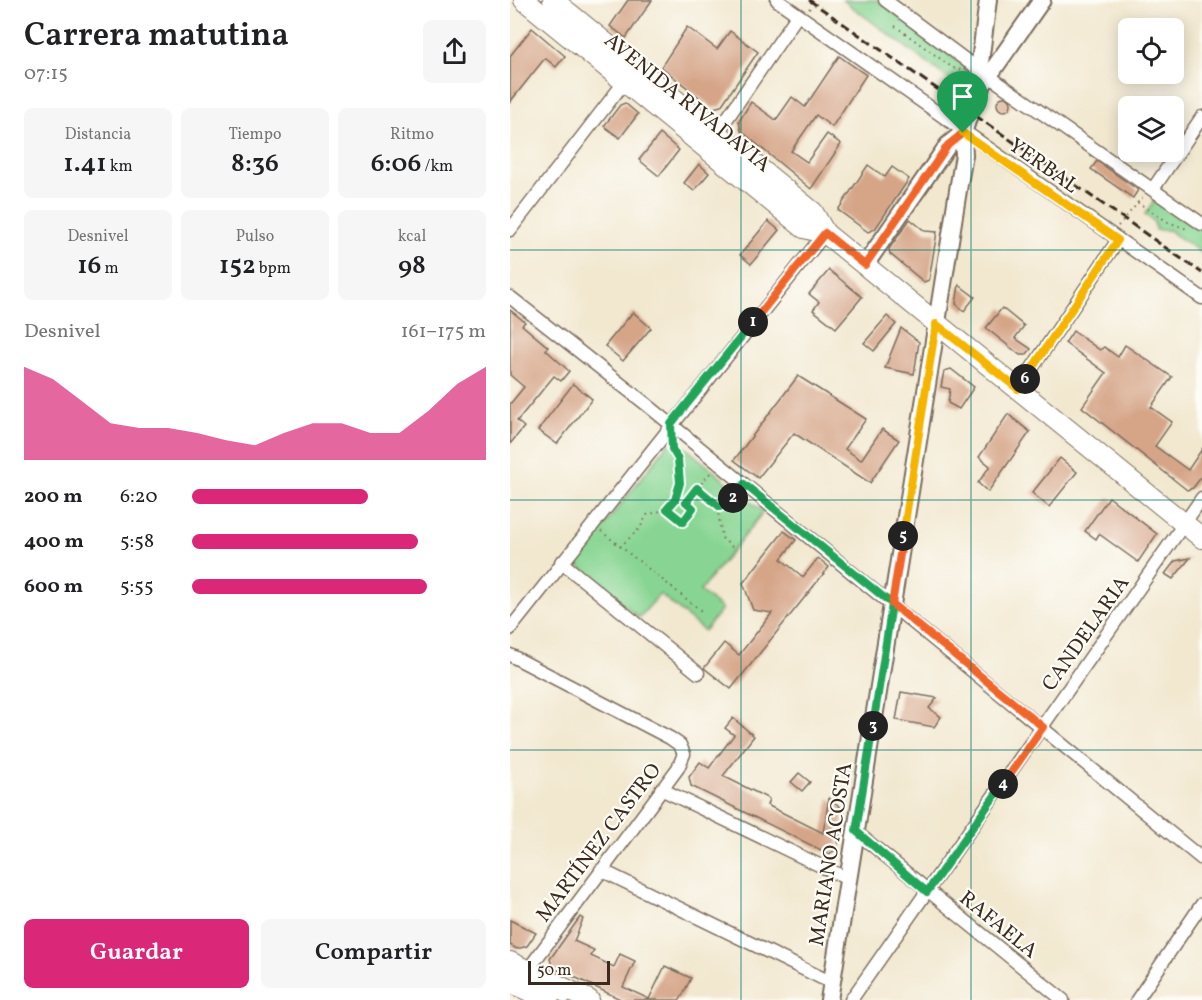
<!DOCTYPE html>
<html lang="es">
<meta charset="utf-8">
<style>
:root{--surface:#fff;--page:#f6f6f6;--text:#202124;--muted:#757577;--accent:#db2777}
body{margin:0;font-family:Vollkorn,serif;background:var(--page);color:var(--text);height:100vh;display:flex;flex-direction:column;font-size:22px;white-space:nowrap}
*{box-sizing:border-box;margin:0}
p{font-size:20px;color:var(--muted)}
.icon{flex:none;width:33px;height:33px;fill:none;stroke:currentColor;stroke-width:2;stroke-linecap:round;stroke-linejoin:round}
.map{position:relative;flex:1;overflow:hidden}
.sheet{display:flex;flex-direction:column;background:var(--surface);width:510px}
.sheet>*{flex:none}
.tools{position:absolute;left:608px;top:18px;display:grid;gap:12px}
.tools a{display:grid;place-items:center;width:66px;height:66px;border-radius:9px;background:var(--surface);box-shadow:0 3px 15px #0003;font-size:30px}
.scale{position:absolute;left:18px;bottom:15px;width:82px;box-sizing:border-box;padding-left:6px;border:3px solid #3b2a1e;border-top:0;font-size:16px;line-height:21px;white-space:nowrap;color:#3b2a1e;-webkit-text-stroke:4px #fdfcf7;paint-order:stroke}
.pin{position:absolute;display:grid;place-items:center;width:51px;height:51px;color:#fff;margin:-62px -26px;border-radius:50% 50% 50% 0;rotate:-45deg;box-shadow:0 0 6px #0007}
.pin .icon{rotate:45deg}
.km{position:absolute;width:30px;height:30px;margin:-15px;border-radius:50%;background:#222;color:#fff;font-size:16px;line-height:30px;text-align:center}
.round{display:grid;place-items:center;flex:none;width:63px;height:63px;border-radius:9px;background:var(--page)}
.overview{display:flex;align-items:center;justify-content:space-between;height:102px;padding:0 24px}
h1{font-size:33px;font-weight:600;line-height:45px}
.figures{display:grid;grid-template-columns:repeat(3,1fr);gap:9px;height:102px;padding:6px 24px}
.figures div{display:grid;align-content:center;border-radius:9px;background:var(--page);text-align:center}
.figures b{font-size:26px;font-weight:600}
.figures small{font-size:16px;font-weight:400}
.figures p{font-size:16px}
.chart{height:168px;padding:12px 24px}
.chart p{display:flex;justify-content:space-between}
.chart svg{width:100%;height:108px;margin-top:6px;fill:var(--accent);opacity:.7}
.primary-button{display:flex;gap:12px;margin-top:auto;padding:12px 24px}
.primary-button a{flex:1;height:69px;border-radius:9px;background:var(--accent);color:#fff;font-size:24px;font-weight:600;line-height:69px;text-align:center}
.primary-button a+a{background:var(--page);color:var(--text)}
ul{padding:0 24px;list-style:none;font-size:20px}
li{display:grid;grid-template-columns:96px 72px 1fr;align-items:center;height:45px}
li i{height:15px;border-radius:8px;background:var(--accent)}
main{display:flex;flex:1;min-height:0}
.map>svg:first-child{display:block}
</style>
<main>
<section class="sheet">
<div class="overview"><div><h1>Carrera matutina</h1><p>07:15</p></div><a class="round"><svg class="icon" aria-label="share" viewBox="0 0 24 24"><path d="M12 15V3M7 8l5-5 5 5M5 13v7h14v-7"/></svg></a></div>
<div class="figures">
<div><p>Distancia</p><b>1.41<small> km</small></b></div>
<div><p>Tiempo</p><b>8:36</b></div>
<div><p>Ritmo</p><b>6:06<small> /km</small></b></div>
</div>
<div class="figures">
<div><p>Desnivel</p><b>16<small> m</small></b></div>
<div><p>Pulso</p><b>152<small> bpm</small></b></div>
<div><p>kcal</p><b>98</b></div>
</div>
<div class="chart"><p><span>Desnivel</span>161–175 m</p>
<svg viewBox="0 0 160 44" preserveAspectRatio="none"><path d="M0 44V6L10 11L20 20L30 29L40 31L50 31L60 33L70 36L80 38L90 33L100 29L110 29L120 33L130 33L140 24L150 13L160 6V44z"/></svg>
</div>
<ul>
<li><b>200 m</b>6:20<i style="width:60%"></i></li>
<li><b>400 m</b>5:58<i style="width:77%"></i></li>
<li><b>600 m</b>5:55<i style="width:80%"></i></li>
</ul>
<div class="primary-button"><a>Guardar</a><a>Compartir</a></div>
</section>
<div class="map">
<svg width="692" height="1000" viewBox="0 0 692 1000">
<rect width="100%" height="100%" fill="#fdfcf7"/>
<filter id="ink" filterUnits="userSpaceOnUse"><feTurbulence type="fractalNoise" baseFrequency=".0167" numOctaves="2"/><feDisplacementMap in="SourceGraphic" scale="12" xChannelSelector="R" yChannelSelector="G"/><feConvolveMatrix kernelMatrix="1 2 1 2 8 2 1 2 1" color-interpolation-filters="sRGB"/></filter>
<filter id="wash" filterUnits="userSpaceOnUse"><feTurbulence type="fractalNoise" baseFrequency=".008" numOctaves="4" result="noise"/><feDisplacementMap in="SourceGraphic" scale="24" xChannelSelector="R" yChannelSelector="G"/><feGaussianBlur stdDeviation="1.35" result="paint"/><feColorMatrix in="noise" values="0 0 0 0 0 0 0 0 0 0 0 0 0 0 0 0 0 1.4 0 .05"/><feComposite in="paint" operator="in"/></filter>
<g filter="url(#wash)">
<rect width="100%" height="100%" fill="#f2e8d0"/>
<g fill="#88d593" stroke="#628058" stroke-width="1.5">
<path d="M333,0H367L456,67L455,85L444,76L440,80Z"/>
<path d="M645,199L692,229V253L658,230H646L644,222L635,214Z"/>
<path d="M170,443L253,512L190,591L212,609L194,631L150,594L129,618L65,563L158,444Z"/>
</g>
<g id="blocks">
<g fill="#d6a588">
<path d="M118,0H142L116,38L100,26Z"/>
<path d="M177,27L207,49L220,31L248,52L211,106L203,108L151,67Z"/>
<path d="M22,28L55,56L46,67L35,58L0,102V56Z"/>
<path d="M329,56L356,75L322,127L306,115L281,151L297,162L317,134L331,144L301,189L231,131L229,121L241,102L266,120L282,97L295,107Z"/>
<circle cx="494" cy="104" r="7"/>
<path d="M115,103L128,114L110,138L94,126L110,105Z"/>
<path d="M150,134L169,150L149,176L129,160Z"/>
<path d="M587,161L628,190L623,198L581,169Z"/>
<path d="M189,164L199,173L184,191L174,183Z"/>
<path d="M358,165L375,177L382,167L399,179L365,229L358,232L328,210Z"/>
<path d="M400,219L415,231L427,232L419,280L414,282L380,254L379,249Z"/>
<path d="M258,221L269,230L241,264L230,255Z"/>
<path d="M319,270L352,297L326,328L303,310L309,302L299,294Z"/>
<path d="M449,285L465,297L454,311L446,304Z"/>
<path d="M492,308L514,326L505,338L521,349L516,355H510L476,328Z"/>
<path d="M0,310L15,322L12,325L38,347L36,350L59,371L51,381L44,376L7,421L14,427L0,444V404L14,387L0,375Z"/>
<path d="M123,312L141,328L113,361L95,346Z"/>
<path d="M377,316L386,324L364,351L354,343Z"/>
<path d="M391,328L409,342L404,374L375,368Z"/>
<path d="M563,331L590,350L594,347L608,357L615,345L662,377L641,407L662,422L645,446L678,470L692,449V476L683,488L677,490L572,407L596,373L555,343Z"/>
<path d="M441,369L464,387L449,409L438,403L440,389L431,387L434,371Z"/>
<path d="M288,376L356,419L335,449L351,460L372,429L389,440L360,483L284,433L248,478L224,460Z"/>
<path d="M63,384L82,399L47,444L28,430Z"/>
<path d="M498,414L520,432L478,492L468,483L480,466L469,457Z"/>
<path d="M550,458L567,472L539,507L522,493Z"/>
<path d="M599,497L647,534L628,562L589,534L586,539L575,531Z"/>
<path d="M274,531L286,540L271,559L293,577L308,558L319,567L221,689L194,668L214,643L229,655L262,613L243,610L233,583Z"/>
<path d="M680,558L663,579L655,574L665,561Z"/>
<path d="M391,692L427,698L419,708L431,717L424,727L386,720Z"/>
<path d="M223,718L244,736L213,776L259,799L257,805L313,833L319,798L334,810L327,849L319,854L181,786L179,777L190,762L199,768L224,735L215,728Z"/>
<path d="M289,773L300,782L292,791L281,782Z"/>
<path d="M70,917L73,919L64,941L84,950L81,956L104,967L110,954L125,961L113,987L139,999L155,966L181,978L170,1000H112L52,971L43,969L40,959Z"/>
<path d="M0,920L26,933L17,946L7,949L0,945Z"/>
</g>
</g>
</g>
<g filter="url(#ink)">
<use href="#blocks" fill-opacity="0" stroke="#7b6c5c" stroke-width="1.5"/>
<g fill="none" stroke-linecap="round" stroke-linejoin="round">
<defs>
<path id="lane" d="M40,992L56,1000"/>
<g id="street">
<path d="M267,0L692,298"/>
<path d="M375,0L457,61L692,224"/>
<path d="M203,139L287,16"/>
<path d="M643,189L692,117"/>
<path d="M0,230L119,76"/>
<path d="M0,297L136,404L692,859"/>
<path d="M508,389L608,240"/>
<path d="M51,562L188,673"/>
<path d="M0,629L315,233"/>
<path d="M0,655L160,738L170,745L174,754L168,768L14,975"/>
<path d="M151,789L338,879"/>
<path d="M346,832L553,1000"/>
<path d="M91,870L322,983"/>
<path d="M341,1000L692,498"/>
<path d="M627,1000L692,904"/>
</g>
<g id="secondary">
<path d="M466,94L532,0"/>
<path d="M355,265L438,145L453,133"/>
<path d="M319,1000L449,184L454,155L453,133L466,94L478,0"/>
</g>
<g id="primary">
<path d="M14,0L294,228L315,233"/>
<path d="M43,0L303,212L315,233L692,538"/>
<path d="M0,962L79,1000"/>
<path d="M0,982L38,1000"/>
</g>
</defs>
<use href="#lane" stroke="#7b6c5c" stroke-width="9"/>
<use href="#street" stroke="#7b6c5c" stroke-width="15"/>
<use href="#secondary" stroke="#7b6c5c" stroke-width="20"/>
<use href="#primary" stroke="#7b6c5c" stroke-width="22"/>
<g stroke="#7b6c5c" stroke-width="2" stroke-dasharray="1.5 4.5" stroke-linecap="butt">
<path d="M299,9L307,0"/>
<path d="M385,26L443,68L452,70"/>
<path d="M627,202L658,222L677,229"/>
<path d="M608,226L633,197"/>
<path d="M187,488L210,507"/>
<path d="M176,502L201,472"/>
<path d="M157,510L173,522L183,508L168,496"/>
<path d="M91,531L194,613"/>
<path d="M110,547L130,528L137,515L157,509L168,496L170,471L162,445"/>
<path d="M222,547L212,538L208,512L210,506L221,501L227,493"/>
</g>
<use href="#lane" stroke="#fff" stroke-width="6"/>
<use href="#street" stroke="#fff" stroke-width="12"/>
<use href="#secondary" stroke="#fff" stroke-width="16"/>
<use href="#primary" stroke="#fff" stroke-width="20"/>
<path stroke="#3b2a1e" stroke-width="3" stroke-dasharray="9 4.5" stroke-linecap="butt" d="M299,0L692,273"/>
</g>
</g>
<g fill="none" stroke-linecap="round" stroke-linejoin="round" filter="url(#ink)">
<defs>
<path id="split-1" d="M243,322L315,233L355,265L438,145L453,133"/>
<path id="split-2" d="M223,498L210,507L187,488L176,502L183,508L173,522L157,509L165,500L170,483L168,459L162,449L161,424L243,322"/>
<path id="split-3" d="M223,498L234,484L382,604L363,726"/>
<path id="split-4" d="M363,726L346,831L417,892L493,784"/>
<path id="split-5" d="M393,536L382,604L533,727L493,784"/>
<path id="split-6" d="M393,536L426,324L508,389L515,379"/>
<path id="split-7" d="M453,133L608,240L515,379"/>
</defs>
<use href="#split-1" stroke="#fff" stroke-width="12"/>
<use href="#split-2" stroke="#fff" stroke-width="12"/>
<use href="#split-3" stroke="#fff" stroke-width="12"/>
<use href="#split-4" stroke="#fff" stroke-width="12"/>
<use href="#split-5" stroke="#fff" stroke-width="12"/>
<use href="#split-6" stroke="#fff" stroke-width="12"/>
<use href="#split-7" stroke="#fff" stroke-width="12"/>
<use href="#split-1" stroke="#f0652b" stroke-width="8"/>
<use href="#split-2" stroke="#22a559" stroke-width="8"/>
<use href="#split-3" stroke="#22a559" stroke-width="8"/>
<use href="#split-4" stroke="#22a559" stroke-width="8"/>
<use href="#split-5" stroke="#f0652b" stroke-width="8"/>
<use href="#split-6" stroke="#f5b400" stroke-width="8"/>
<use href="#split-7" stroke="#f5b400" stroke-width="8"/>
</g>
<path fill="none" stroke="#0f766e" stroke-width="1.5" stroke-opacity="0.55" d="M231,0V1000M461,0V1000M0,250H692M0,500H692M0,750H692"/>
<g text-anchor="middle" stroke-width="4.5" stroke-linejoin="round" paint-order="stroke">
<g font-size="21" fill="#3b2a1e" stroke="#fdfcf7">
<text transform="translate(178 102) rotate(39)" y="7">AVENIDA RIVADAVIA</text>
<text transform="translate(534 165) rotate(35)" y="7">YERBAL</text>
<text transform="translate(575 633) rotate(-55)" y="7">CANDELARIA</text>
<text transform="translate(88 842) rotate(-53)" y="7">MARTÍNEZ CASTRO</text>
<text transform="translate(320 854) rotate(-81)" y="7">MARIANO ACOSTA</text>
<text transform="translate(489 924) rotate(39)" y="7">RAFAELA</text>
</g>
</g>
</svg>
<div class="tools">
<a><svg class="icon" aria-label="locate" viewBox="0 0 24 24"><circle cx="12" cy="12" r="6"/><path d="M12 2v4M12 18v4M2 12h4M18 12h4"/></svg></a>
<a><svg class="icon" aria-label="layers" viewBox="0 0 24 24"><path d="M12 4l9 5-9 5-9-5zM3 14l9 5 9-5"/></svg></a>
</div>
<div class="scale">50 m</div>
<div class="pin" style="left:453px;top:133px;background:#1e9e55"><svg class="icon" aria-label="arrive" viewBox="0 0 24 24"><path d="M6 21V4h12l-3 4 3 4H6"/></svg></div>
<b class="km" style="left:243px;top:322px">1</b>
<b class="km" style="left:223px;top:498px">2</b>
<b class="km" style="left:363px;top:726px">3</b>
<b class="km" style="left:493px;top:784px">4</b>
<b class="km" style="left:393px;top:536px">5</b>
<b class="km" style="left:515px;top:379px">6</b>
</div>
</main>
